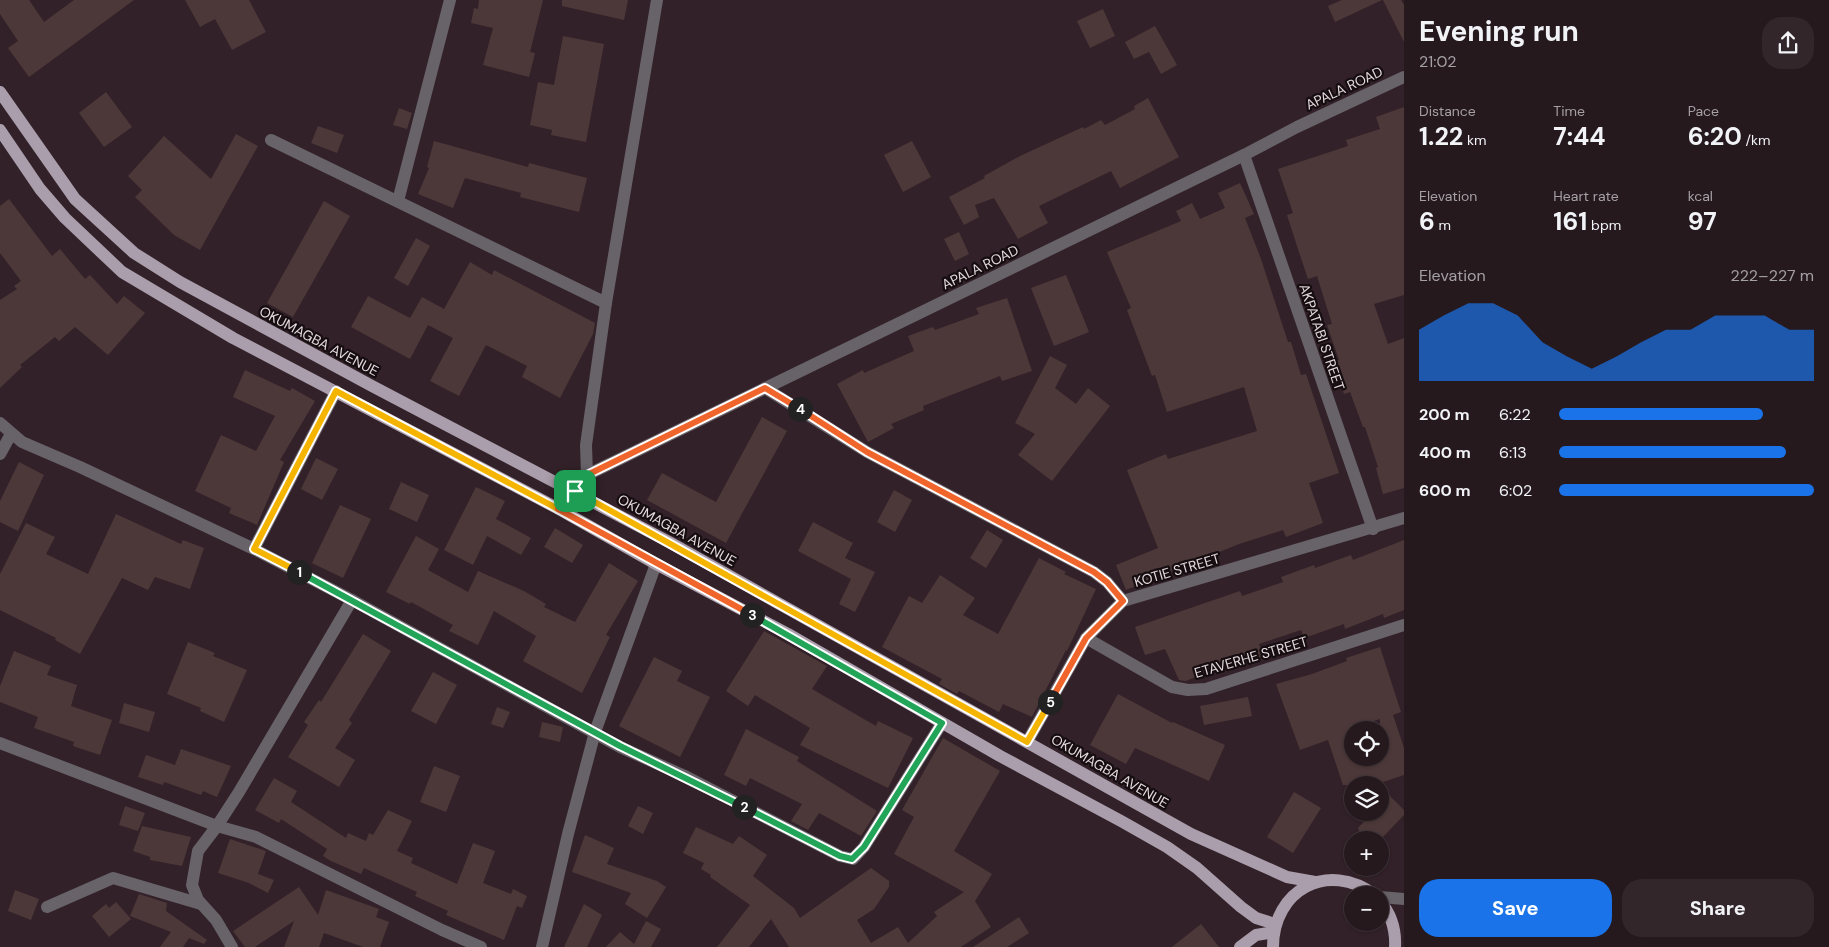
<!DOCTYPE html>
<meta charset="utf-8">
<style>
:root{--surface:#26191e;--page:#32262b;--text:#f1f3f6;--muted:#a4a0a4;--line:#42383c;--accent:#1a73e8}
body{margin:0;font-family:"DM Sans",sans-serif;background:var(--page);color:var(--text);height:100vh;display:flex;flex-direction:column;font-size:19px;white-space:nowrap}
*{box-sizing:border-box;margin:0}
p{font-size:16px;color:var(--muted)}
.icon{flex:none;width:28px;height:28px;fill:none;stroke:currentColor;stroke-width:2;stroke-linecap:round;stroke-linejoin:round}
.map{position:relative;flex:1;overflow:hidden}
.details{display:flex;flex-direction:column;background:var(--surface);width:425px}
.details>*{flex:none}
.controls{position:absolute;left:1344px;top:721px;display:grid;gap:10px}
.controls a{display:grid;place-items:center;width:45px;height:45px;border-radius:50%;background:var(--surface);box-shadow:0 1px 4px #0004,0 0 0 1px var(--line);font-size:25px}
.pin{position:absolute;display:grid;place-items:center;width:42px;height:42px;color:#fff;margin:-21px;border-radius:10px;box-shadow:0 2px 8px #0006}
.km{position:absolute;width:25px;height:25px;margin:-12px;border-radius:50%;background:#222;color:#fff;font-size:14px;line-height:25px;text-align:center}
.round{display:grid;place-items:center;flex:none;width:52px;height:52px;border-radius:20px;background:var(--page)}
.head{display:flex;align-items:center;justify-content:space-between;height:85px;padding:0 15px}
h1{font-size:28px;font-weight:700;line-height:38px}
.stats{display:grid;grid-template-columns:repeat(3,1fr);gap:8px;height:85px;padding:5px 15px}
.stats div{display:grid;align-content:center}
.stats b{font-size:25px;font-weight:700}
.stats small{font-size:14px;font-weight:400}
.stats p{font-size:14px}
.chart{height:140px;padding:10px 15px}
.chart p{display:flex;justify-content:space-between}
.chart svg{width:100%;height:90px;margin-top:5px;fill:var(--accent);opacity:.7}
.action{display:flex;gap:10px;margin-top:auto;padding:10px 15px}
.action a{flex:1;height:58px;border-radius:20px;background:var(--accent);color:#fff;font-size:20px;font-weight:700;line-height:58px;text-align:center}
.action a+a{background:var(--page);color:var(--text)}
ul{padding:0 15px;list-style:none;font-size:16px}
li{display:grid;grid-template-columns:80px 60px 1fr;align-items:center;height:38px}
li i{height:12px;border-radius:6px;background:var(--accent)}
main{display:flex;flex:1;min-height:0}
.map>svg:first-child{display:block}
</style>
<main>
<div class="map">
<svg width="1404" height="947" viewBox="0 0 1404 947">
<rect width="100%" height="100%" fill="#322128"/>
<g fill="#4d3839" fill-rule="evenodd">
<path d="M0,0H29L44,22L74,0H134L29,77L8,48L18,41L0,14Z"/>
<path d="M185,0H249L266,32L232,50L215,19L200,27Z"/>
<path d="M479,0H543L530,52L535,53L529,77L483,65L493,28L471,23L474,8L478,9Z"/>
<path d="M562,0H628L624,20L562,6Z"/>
<path d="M1342,0H1382L1335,22L1328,6Z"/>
<path d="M1383,0H1401L1404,5V42Z"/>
<path d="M1103,9L1115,36L1090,48L1077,21Z"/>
<path d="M1155,26L1177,65L1161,74L1149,52L1134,59L1125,42Z"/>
<path d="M563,36L604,44L586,142L551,135L552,130L530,125L538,82L554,85Z"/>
<path d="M106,92L132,127L104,147L79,113Z"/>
<path d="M1148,98L1179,157L1120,188L1111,171L1039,206L1048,223L1018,239L994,198L975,205L979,217L964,225L949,197L985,178L984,176L1020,156L1083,127L1084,129L1101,120L1105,125L1135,109L1134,106Z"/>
<path d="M1404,107V295L1374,304L1388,344L1404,338V488L1383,494L1376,468L1378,467L1365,427H1363L1350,392L1344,394L1333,362L1339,360L1327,325L1332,324L1317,276L1308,279L1298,249L1287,215L1293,213L1278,169L1348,146L1346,140L1380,129L1376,117Z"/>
<path d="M399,108L412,113L407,129L393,125Z"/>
<path d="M318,126L344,135L337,153L311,143Z"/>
<path d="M236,134L258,146L200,250L174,235L135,197L142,190L128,176L164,136L211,179Z"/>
<path d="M434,141L528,167L529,163L587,178L579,212L520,197L521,193L465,178L453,208L418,194L429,168L427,167Z"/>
<path d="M912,141L931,177L903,192L884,155Z"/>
<path d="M1240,183L1254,214L1245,218L1261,259L1288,342H1291L1301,375L1306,374L1339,473L1309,483L1323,523L1286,537L1283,530L1239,544L1126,590L1116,565L1158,548L1127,470L1166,454L1168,459L1257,431L1244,387L1167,412L1155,375L1152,376L1127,310L1131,308L1107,252L1181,221L1176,211L1192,203L1200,219L1225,208L1218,193Z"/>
<path d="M9,199L52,256L60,249L85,279L90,275L117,304L124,296L145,313L108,355L75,327L59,341L55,337L20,365L22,367L0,388V300L17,289L14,286L21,281L0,253V206Z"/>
<path d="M324,201L350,216L293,317L267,303Z"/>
<path d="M959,232L969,254L955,261L944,239Z"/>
<path d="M416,238L430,246L408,286L394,278Z"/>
<path d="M470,262L492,275L494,270L595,323L593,334L560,398L522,377L527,366L486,345L459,396L430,381L453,338L428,325L410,359L351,327L368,296L410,318L422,297L444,309Z"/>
<path d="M1066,275L1089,332L1054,346L1031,288Z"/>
<path d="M1007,298L1032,371L1002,381L1000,376L923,406L924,410L891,424L894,428L868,442L837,384L863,370L864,373L914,351L908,336L933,327L935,330L979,314L976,308Z"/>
<path d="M1050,356L1067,365L1055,388L1076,404L1088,388L1110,406L1052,481L1018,455L1035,434L1015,423Z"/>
<path d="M245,370L290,391L292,388L315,401L280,460L284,462L257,525L229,513L231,508L195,491L221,435L256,451L275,416L233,397Z"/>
<path d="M762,417L787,431L726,543L647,500L662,473L716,502Z"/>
<path d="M316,458L338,469L322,500L301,489Z"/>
<path d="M19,462L44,475L18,531L0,522V501Z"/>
<path d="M401,482L429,495L417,522L389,509Z"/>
<path d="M476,487L505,501L496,519L531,538L521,555L487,536L473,565L444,550Z"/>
<path d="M894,490L912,500L895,532L877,522Z"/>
<path d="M340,505L371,519L343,578L312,563Z"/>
<path d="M116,514L181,544L183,540L204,548L190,589L155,577L148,590L122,578L80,654L55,640L56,638L0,610V574L26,523L55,537L46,554L88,574Z"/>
<path d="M813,522L853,543L845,558L875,572L855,612L839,604L851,579L798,551Z"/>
<path d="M555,528L583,545L572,563L544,547Z"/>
<path d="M987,530L1003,540L986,568L970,558Z"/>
<path d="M416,536L439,549L428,570L468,592L478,571L524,591L546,604L544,607L575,622L609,563L638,581L606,635L610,637L582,693L523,661L536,636L494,611L478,645L449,631L453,625L411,602L410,604L386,592Z"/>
<path d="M1404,540V610L1384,618L1383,614L1345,629L1344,624L1304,638L1301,630L1259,644L1263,656L1228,668L1226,664L1186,681L1179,680L1165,649L1145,655L1135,627L1240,591L1242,596L1283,582L1281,577L1314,565L1315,568L1351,555L1353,560Z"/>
<path d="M1039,558L1066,572L1064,574L1096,589L1067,651L1066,650L1032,717L1003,704L999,712L959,691L957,694L939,684L942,679L882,647L909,596L922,603L940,575L975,598L963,615L998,634Z"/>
<path d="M764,631L827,666L812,689L876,726L878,721L913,738L888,788L800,745L810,728L755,695L748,706L726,691Z"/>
<path d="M363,634L391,651L349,720L352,723L335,748L355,760L339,787L288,757L308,725L304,722L319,700L321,702Z"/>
<path d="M188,642L215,653L213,656L247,670L224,722L200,711L201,708L167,694Z"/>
<path d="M1380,647L1401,712L1393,715L1404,748V775L1374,785H1343L1328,740L1300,750L1276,684L1312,674L1347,661L1346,658ZM1380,719V758H1352V728Z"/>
<path d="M14,651L51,666L47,675L77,685L71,706L112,720L100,755L73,746L74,742L34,728L38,717L0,702V686Z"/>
<path d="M654,657L682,671L677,681L710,697L680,757L619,726Z"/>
<path d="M433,672L457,685L436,724L411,711Z"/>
<path d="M1118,694L1172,723L1173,722L1225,745L1209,781L1135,748L1126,764L1090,745Z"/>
<path d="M1248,697L1252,716L1204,725L1200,706Z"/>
<path d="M124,703L155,712L149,732L119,723Z"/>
<path d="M497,707L510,712L503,728L491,724Z"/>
<path d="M542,722L563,727L560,742L539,737Z"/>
<path d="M746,729L799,757L797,761L877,811L861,836L819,813L808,830L791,821L802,804L750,778L746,786L724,775Z"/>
<path d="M943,738L1000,771L954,851L992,874L975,901L991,927L961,947H789L771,919L749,947H717L750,905L710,877L711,875L701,869L704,863L683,853L696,827L733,844L739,836L767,855L753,876L794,908L800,918L871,868L889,881V887L874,909L857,920L871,943L898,927L908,943L937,916L934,912L964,892L894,854L914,817L902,810Z"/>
<path d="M181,749L231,766L217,797L203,791L201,795L164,782L163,785L138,777L146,755L175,765Z"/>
<path d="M434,766L460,776L446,812L420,802Z"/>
<path d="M274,778L297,791L291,802L346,838L348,833L366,841L369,833L373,835L388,810L412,821L397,851L413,858L411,863L457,884L473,843L495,851L483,883L511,894L513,889L527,896L522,908L517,906L504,940L446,915L448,911L415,896L417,892L364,868L361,874L331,861L323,856L327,849L281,819L279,823L255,810Z"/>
<path d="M1294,792L1321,808L1293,853L1267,837Z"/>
<path d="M1389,795L1404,810V815L1380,840H1362L1358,828L1373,812H1380V805Z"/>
<path d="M125,806L145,813L138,831L119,825Z"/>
<path d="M638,806L653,813L643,834L628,826Z"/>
<path d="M142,826L191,837L182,866L150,860V857L133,851Z"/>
<path d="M585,835L614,848L607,864L657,881L666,887L647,918L625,904L631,893L572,872Z"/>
<path d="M230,839L266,851L258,874L274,880L268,893L249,883L218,873Z"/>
<path d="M299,887L318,915L326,890L379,909L376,917L389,922L380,947H363L324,933L319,947H284L294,921L255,947H245L233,931Z"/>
<path d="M15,890L39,899L31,920L8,911Z"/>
<path d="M139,894L167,903L166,911L207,940L204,944L189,938L183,947H160L171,932L130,916Z"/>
<path d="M116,902L131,919L109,937L92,916L106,904L109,908Z"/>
<path d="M584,904L602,915L587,947H564Z"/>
<path d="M1019,917L1029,933L1007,947H973Z"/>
<path d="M646,921L661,929L651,947H606L620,932L634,944Z"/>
<path d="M1201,924L1219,947H1172Z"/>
</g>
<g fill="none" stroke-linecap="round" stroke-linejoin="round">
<g stroke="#686269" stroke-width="12">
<path d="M271,140L606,303"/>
<path d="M1244,155L1373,529"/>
<path d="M398,201L450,0"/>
<path d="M765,388L867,452L1094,572L1107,582L1123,601"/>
<path d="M0,423L22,442L80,467L254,549L352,600L620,747L687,777L840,856L853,859L864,847L942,723"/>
<path d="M0,454L11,434"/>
<path d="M587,475L586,445L606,303L657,0"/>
<path d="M559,509L587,475L1244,155L1297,127L1404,77"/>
<path d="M254,549L336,391"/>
<path d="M1086,638L1172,687L1188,690L1206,689L1404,625"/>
<path d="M1027,742L1086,638L1123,601L1404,518"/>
<path d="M0,743L217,826L256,837L442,930L481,947"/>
<path d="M1380,897L1404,899"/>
<path d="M47,907L113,878L201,904"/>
<path d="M232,947L216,920L198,900L192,885L198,851L217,826L239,792L352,600"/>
<path d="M542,947L568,834L595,732L656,564"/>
</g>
<g stroke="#aa9eac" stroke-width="12">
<path d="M0,92L75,199L134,253L180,282L372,386L669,542L1191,834L1287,877L1315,882"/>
<path d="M0,130L40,189L65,218L122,272L233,338L559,509L656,564L788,634L1000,756L1121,821L1167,847L1197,868L1241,907L1256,918L1275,924"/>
<path d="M1380,901C1391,914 1396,929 1395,947"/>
<path d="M1240,947L1256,935L1274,932"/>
<path d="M1273,947C1273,890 1328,860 1375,895"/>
</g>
</g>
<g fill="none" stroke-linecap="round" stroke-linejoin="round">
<defs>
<path id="split-1" d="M299,572L254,549L336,391L558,509L575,491"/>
<path id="split-2" d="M299,572L620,746L744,807"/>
<path id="split-3" d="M744,807L840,856L852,859L864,847L942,723L752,615"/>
<path id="split-4" d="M752,615L558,509L587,475L765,388L800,409"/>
<path id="split-5" d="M800,409L867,452L1094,572L1107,582L1123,601L1086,638L1050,702"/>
<path id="split-6" d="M575,491L1027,742L1050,702"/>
</defs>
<use href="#split-1" stroke="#fff" stroke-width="10"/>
<use href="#split-2" stroke="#fff" stroke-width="10"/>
<use href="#split-3" stroke="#fff" stroke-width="10"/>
<use href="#split-4" stroke="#fff" stroke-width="10"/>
<use href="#split-5" stroke="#fff" stroke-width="10"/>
<use href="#split-6" stroke="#fff" stroke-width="10"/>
<use href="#split-1" stroke="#f5b400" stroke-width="6"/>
<use href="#split-2" stroke="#22a559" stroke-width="6"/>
<use href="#split-3" stroke="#22a559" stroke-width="6"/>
<use href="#split-4" stroke="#f0652b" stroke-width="6"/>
<use href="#split-5" stroke="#f0652b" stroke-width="6"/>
<use href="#split-6" stroke="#f5b400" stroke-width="6"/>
</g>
<g text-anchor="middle" stroke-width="4.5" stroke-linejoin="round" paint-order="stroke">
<g font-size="14" fill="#e5dade" stroke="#150d10">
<text transform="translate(1344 88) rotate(-25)" y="5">APALA ROAD</text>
<text transform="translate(980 267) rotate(-26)" y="5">APALA ROAD</text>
<text transform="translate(1322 337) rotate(71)" y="5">AKPATABI STREET</text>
<text transform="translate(319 341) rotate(28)" y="5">OKUMAGBA AVENUE</text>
<text transform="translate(677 530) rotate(29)" y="5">OKUMAGBA AVENUE</text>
<text transform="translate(1177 570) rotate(-16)" y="5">KOTIE STREET</text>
<text transform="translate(1251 657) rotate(-16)" y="5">ETAVERHE STREET</text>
<text transform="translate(1110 771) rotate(30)" y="5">OKUMAGBA AVENUE</text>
</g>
</g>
</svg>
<div class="controls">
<a><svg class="icon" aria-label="locate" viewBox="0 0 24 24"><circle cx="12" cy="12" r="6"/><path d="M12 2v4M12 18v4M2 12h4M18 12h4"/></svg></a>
<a><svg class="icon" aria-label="layers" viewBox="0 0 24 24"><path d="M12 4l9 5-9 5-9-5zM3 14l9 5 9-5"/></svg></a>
<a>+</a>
<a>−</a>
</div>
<div class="pin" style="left:575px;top:491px;background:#1e9e55"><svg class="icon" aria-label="arrive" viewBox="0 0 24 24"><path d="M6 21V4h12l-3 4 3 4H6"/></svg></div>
<b class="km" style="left:299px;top:572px">1</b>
<b class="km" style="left:744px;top:807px">2</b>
<b class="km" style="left:752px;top:615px">3</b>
<b class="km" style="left:800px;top:409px">4</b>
<b class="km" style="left:1050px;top:702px">5</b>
</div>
<section class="details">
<div class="head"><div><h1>Evening run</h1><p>21:02</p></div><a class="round"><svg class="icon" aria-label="share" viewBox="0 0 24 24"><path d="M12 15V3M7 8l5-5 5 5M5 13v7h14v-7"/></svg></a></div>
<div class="stats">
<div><p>Distance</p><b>1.22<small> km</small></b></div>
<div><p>Time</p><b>7:44</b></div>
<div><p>Pace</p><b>6:20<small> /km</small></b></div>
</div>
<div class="stats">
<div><p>Elevation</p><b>6<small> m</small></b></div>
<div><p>Heart rate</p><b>161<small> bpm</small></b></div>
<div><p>kcal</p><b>97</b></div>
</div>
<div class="chart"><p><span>Elevation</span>222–227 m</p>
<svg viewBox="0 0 160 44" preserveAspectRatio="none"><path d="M0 44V19L10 12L20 6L30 6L40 12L50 25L60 32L70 38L80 32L90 25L100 19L110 19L120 12L130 12L140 12L150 19L160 19V44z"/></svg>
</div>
<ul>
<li><b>200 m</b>6:22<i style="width:80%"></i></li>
<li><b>400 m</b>6:13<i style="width:89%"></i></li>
<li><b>600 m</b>6:02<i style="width:100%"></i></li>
</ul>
<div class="action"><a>Save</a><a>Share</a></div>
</section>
</main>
